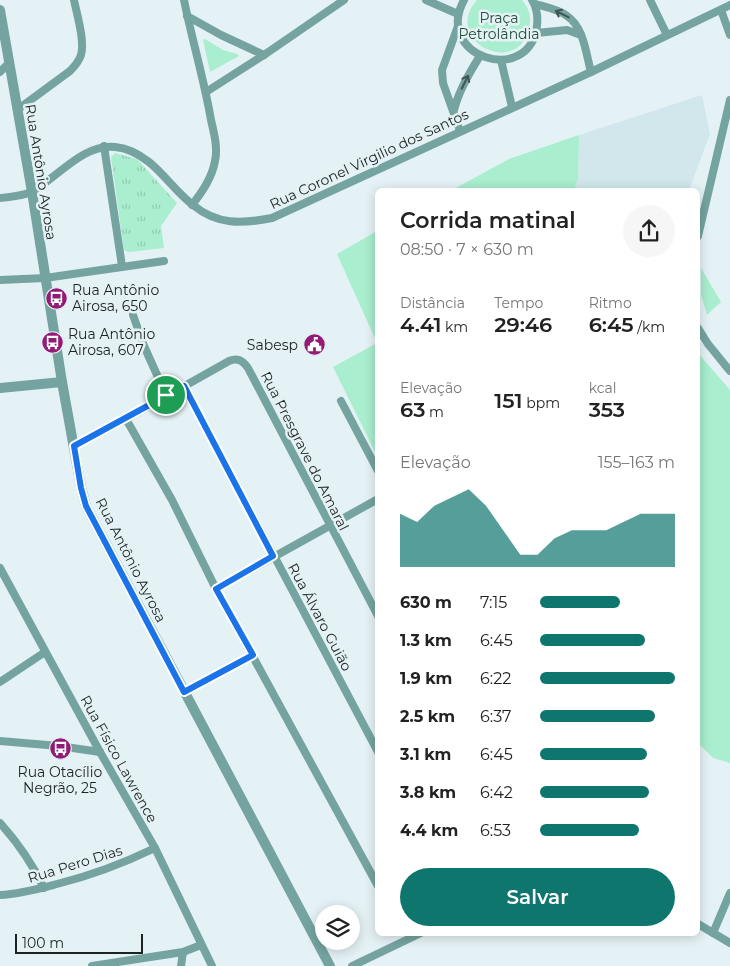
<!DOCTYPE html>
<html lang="pt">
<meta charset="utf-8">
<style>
:root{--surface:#fff;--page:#f6f6f6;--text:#222;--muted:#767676;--accent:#0f766e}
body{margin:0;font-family:Montserrat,sans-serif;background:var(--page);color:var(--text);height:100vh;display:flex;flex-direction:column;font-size:19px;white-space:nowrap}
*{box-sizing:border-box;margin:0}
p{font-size:16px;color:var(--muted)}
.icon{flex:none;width:28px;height:28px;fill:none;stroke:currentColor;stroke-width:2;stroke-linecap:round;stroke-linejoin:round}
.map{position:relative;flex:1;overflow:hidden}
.drawer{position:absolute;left:375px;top:188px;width:325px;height:748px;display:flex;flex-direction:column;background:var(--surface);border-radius:8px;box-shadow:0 2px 12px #0003}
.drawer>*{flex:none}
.fabs{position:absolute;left:315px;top:905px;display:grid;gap:10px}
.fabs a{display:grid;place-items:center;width:45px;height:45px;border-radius:50%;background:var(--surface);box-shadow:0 2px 12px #0003;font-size:25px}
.scale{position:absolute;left:15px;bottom:12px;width:128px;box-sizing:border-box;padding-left:5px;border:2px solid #1d2223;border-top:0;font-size:14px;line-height:18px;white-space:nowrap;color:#1d2223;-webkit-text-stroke:4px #e5f2f5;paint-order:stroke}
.pin{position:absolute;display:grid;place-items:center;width:42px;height:42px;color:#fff;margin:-21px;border:2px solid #fff;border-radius:50%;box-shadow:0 1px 5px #0007}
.round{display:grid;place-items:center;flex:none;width:52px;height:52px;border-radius:26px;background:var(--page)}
.summary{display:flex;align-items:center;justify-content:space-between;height:85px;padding:0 25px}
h1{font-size:22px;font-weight:600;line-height:38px}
.figures{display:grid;grid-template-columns:repeat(3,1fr);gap:8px;height:85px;padding:5px 25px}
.figures div{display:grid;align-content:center}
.figures b{font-size:21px;font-weight:600}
.figures small{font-size:14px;font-weight:400}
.figures p{font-size:14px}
.chart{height:140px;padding:10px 25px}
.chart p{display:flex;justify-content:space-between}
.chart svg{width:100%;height:90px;margin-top:5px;fill:var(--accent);opacity:.7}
.action{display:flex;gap:10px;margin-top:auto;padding:10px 25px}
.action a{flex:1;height:58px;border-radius:30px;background:var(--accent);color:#fff;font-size:20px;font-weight:600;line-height:58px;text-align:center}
ul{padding:0 25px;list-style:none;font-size:16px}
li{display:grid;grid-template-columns:80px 60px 1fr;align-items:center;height:38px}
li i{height:12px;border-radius:6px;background:var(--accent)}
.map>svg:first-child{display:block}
</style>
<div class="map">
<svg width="730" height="966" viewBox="0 0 730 966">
<defs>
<pattern id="grass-tufts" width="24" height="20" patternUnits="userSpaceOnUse" patternTransform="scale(1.25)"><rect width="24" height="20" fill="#a9eece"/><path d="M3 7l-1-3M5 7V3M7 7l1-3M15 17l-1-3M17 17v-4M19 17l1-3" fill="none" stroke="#91ccb1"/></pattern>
</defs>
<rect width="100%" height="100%" fill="#e5f2f5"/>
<path fill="#d1e7ec" d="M702,95L710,134L689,190H574L578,178L579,135Z"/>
<path fill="url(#grass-tufts)" d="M115,153L137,159L177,203L161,226L164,248L129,252L124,250L111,157Z"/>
<g fill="#a9eece">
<path d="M477,0H522C529,8 532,18 529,29C517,78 441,41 477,0Z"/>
<path d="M205,39L223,50L237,54L239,56L210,72L203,40Z"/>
<path d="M579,135L578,178L574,190H452L509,159Z"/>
<path d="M377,231V456L333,367L377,343L337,254Z"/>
<path d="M701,268L721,302L707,315L701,295Z"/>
<path d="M698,353L730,390V763L713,758L698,743Z"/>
</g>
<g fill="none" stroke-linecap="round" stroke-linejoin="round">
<g stroke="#75a4a0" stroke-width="8">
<path d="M184,0C192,40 204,79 211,120C214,133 218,148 215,161C212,178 202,192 192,205"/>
<path d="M426,0L458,14"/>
<path d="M464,0C433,57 529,87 537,26C538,17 537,8 532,0"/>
<path d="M650,0L667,35"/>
<path d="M535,4C545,7 558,9 567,16C584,27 586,54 591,72"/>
<path d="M721,10L730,35"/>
<path d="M187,16L221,35L264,55"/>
<path d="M458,26L442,70L443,83L460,131"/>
<path d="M536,33L567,30L581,35"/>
<path d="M501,60L512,107"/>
<path d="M0,72L9,63"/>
<path d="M206,92L264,55L344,0"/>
<path d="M17,110L70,71C75,66 79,61 81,55C85,41 77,15 74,0"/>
<path d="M454,110C459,90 469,73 480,56"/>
<path d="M104,146L122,266"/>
<path d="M0,198C11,197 24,196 33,191C59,176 83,144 115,147C127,148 140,155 149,162C165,175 177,193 193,205C217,225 242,224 272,218L591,72L730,5"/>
<path d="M698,236L730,100"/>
<path d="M0,280L45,278L164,261"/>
<path d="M133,315L144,346L166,395"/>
<path d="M698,328L708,344L730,371"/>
<path d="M184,386L378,752"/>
<path d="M341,401L378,471"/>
<path d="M126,419L172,500L216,589L378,886"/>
<path d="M74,446L126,419L229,361C238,357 243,361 248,368L378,616"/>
<path d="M0,568L100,752L155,848L212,966"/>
<path d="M216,589L378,499"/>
<path d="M0,682L45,652"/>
<path d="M184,692L253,655"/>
<path d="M0,741L59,746L100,752"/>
<path d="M0,823C18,843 32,863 44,888"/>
<path d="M0,895C20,894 38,889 57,884C93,875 122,864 155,848"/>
<path d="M698,924L730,943"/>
<path d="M713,933L730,893"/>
<path d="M92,966L183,952"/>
<path d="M181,966L183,952L201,945"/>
<path d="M352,966L423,932"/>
</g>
<g stroke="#75a4a0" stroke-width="10">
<path d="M0,10L32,192L62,382L81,487L86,506L330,966"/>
<path d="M0,388L62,382"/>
</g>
</g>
<defs><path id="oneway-shaft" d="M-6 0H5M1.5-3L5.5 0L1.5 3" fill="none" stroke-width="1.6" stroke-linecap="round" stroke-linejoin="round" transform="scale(1.25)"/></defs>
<g stroke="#405655">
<use href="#oneway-shaft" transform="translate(562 14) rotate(-153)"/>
<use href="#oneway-shaft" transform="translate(465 82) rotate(-64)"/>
</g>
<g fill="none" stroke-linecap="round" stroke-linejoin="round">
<defs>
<path id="route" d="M184,386L273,556L216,589L253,655L184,692L86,506L81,488L74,446Z"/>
</defs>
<use href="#route" stroke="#fff" stroke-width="10"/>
<use href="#route" stroke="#1a73e8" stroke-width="6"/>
</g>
<defs>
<symbol id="bus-disc" viewBox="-11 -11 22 22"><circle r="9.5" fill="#921b78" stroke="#e5f2f5"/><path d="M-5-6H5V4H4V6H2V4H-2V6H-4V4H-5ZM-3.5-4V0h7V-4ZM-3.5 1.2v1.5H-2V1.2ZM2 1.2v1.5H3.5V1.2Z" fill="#fff"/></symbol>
<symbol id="civic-disc" viewBox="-11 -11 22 22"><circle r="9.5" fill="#921b78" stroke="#e5f2f5"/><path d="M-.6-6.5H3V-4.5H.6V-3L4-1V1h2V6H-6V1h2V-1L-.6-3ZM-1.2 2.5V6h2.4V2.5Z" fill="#fff"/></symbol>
</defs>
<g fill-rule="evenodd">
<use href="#bus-disc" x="44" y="286" width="25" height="25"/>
<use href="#bus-disc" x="40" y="330" width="25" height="25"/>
<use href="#civic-disc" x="302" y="332" width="25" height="25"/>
<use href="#bus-disc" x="48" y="736" width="25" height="25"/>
</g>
<g text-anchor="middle" stroke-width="5" stroke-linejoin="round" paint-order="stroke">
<g font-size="14" fill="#224d3b" stroke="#e5f2f5">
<text x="499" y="23">Praça<tspan x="499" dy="16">Petrolândia</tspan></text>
</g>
<g font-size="14" fill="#1d2223" stroke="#e5f2f5">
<text transform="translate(369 159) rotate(-25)" y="5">Rua Coronel Virgilio dos Santos</text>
<text transform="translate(41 172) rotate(81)" y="5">Rua Antônio Ayrosa</text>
<text transform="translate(305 451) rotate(63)" y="5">Rua Presgrave do Amaral</text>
<text transform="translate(131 560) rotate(63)" y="5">Rua Antônio Ayrosa</text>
<text transform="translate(320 617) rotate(62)" y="5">Rua Álvaro Guião</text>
<text transform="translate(119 759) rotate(61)" y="5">Rua Físico Lawrence</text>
<text transform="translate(75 864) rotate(-17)" y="5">Rua Pero Dias</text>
</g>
<g font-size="14" fill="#1d2223" stroke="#e5f2f5" text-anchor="start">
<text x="72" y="295">Rua Antônio<tspan x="72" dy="16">Airosa, 650</tspan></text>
<text x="68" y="339">Rua Antônio<tspan x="68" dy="16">Airosa, 607</tspan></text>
<text x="298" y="350" text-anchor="end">Sabesp</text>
<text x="60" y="777" text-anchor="middle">Rua Otacílio<tspan x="60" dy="16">Negrão, 25</tspan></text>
</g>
</g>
</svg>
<div class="fabs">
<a><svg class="icon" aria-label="layers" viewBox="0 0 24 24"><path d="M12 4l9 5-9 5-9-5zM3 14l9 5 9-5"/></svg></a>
</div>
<div class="scale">100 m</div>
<div class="pin" style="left:166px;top:395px;background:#1e9e55"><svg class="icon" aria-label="arrive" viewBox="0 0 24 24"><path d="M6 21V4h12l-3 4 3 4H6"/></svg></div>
<section class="drawer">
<div class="summary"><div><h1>Corrida matinal</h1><p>08:50 · 7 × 630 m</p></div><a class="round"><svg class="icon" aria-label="share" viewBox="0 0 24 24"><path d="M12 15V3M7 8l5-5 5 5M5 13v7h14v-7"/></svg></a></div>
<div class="figures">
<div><p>Distância</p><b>4.41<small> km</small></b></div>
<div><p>Tempo</p><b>29:46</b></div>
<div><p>Ritmo</p><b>6:45<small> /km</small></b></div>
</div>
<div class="figures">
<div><p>Elevação</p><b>63<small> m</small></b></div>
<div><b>151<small> bpm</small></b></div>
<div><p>kcal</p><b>353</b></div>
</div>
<div class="chart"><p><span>Elevação</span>155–163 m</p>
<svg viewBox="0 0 160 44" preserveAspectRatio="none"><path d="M0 44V18L10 22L20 14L30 10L40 6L50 14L60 26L70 38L80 38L90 30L100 26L110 26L120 26L130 22L140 18L150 18L160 18V44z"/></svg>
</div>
<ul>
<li><b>630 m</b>7:15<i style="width:59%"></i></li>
<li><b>1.3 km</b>6:45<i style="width:78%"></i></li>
<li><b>1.9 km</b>6:22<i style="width:100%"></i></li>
<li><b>2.5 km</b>6:37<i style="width:85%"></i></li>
<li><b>3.1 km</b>6:45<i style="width:79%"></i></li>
<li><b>3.8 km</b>6:42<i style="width:81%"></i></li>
<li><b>4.4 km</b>6:53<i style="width:73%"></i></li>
</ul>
<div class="action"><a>Salvar</a></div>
</section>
</div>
